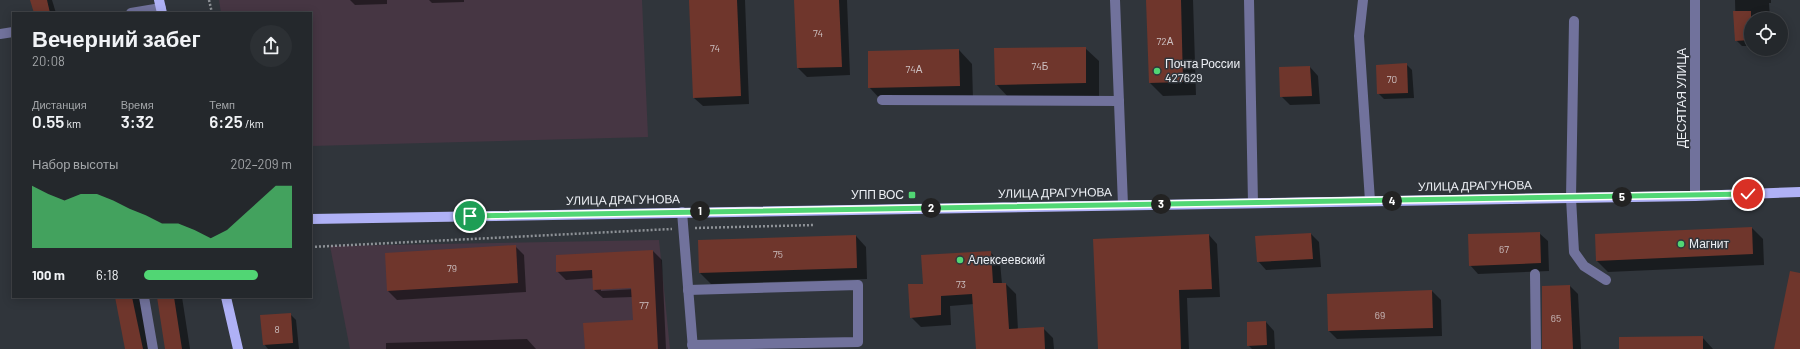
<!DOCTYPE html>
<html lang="ru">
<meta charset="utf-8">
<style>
:root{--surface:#24282c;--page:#2c3034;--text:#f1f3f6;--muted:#a3a6a9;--line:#414448;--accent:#51d674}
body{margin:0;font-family:Barlow,sans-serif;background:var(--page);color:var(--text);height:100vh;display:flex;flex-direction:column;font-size:15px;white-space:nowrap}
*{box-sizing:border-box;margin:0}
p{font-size:13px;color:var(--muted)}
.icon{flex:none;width:22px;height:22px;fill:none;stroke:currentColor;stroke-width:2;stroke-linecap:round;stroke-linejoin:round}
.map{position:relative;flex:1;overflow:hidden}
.side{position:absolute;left:12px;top:12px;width:300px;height:286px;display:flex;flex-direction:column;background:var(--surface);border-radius:0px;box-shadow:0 2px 10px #0003,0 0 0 1px var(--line)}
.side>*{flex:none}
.controls{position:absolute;left:1744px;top:12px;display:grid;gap:8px}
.controls a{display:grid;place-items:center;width:44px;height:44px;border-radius:50%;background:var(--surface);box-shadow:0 2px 10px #0003,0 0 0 1px var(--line);font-size:20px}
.pin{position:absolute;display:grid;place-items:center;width:34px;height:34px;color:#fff;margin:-17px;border:2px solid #fff;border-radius:50%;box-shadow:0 1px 4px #0007}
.km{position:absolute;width:20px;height:20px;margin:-10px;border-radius:50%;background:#222;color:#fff;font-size:11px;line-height:20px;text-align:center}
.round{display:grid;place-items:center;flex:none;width:42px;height:42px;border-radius:21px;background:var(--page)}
.summary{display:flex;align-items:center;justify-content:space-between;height:68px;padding:0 20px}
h1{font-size:22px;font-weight:600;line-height:30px}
.stats{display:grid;grid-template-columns:repeat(3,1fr);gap:6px;height:68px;padding:4px 20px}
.stats div{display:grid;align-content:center}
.stats b{font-size:17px;font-weight:600}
.stats small{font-size:11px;font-weight:400}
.stats p{font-size:11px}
.chart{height:112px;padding:8px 20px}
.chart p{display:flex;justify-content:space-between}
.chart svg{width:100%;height:72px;margin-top:4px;fill:var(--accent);opacity:.7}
ul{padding:0 20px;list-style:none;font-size:13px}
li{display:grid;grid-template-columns:64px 48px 1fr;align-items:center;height:30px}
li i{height:10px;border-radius:5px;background:var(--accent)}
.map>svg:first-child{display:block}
</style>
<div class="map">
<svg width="1800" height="349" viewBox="0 0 1800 349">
<rect width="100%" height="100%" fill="#30353b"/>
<g fill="#463643">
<path d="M219,0H642L648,137L311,146V13H221Z"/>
<path d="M659,240L670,349H350L330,246Z"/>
</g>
<g fill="#0007" fill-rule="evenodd">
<path d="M31,0H52L56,13H35Z"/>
<path d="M350,0H387V4L355,5Z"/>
<path d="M429,0H464V2L432,3Z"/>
<path d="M690,0H745L749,104L703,106L694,98Z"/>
<path d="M795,0H847L850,75L807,77L798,68Z"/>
<path d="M1147,0H1193L1196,95L1163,96L1150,83Z"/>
<path d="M1735,0H1771V3H1769L1770,19H1751V46H1742L1736,40Z"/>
<path d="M1085,48L1099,61V96L1009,98L996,84Z"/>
<path d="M959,50L972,64L973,99L882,101L869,87Z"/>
<path d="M1406,64L1412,70L1414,98L1384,99L1378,93Z"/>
<path d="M1310,67L1318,76L1320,104L1290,105L1281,96Z"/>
<path d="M1752,228L1763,239L1764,265L1608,272L1597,261L1596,235Z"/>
<path d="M1539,233L1548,241L1549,271L1478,274L1470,265Z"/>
<path d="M1311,234L1319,242L1321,267L1266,270L1258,261Z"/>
<path d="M1209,235L1217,244L1220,297L1187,298L1189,349H1099Z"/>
<path d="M856,236L866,247L867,279L711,284L700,273L699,241Z"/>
<path d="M515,246L524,255L526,292L397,300L388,291L386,254Z"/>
<path d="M653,251L662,260L666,349H586L634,321L633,297L603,298L594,290V278L566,280L557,271ZM636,287V289L601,291V289Z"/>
<path d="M990,252L1000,262L1002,284H1006L1016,294L1018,330L1043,328L1053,338L1054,349H977L974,304L950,306L951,325L921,327L911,317L924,285Z"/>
<path d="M1570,286L1578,294L1581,349H1543Z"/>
<path d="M1432,291L1441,300L1442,336L1337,339L1329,331Z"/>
<path d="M116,297H140L150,349H126Z"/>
<path d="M158,297H182L190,349H166Z"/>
<path d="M290,314L296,320L299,349H268L264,344Z"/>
<path d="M1266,322L1274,331L1275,349H1252L1248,345Z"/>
<path d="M1702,337L1713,349H1620Z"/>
<path d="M527,339L536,349H386V343Z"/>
</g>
<g fill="#6f362c">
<path d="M30,0H47L50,13H34Z"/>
<path d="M689,0H737L741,96L693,98Z"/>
<path d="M794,0H839L842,67L797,68Z"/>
<path d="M1146,0H1181L1183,82L1149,83Z"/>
<path d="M1733,11H1751V40L1735,41Z"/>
<path d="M1086,47V83L995,85L994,48Z"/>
<path d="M959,49L960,86L868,88V51Z"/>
<path d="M1407,63L1408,93L1377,94L1376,65Z"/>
<path d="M1310,66L1312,96L1280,97L1279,67Z"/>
<path d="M1752,227L1753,254L1596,261L1595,234Z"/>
<path d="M1540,232L1541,263L1469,266L1468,234Z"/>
<path d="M1311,233L1313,259L1257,262L1255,236Z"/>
<path d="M1209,234L1212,289L1179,290L1181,349H1098L1093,239Z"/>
<path d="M856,235L857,268L699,273L698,240Z"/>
<path d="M516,245L518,283L387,291L385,253Z"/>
<path d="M653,250L658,349H585L583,323L633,320L631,288L593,290L592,270L556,272V255Z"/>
<path d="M991,251L993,283H1006L1009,329L1044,327L1045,349H976L972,294L941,296V315L910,318L908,284H923L921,255Z"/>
<path d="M1790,271L1800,273V349H1774Z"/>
<path d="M1570,285L1573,349H1542V286Z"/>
<path d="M1432,290L1433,328L1328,331L1327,294Z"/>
<path d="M115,297H132L143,349H125Z"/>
<path d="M157,297H174L182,349H165Z"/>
<path d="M291,313L293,343L263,345L260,315Z"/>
<path d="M1266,321L1267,345L1247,346V322Z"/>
<path d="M1703,336V349H1619V337Z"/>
</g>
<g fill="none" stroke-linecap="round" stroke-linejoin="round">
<g stroke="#8e9297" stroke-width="2.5" stroke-dasharray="2 2" stroke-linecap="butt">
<path d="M209,0L212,13"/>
<path d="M695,228L814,225"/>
<path d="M311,247L672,229"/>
</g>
<g stroke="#71729c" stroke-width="10">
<path d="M1115,0L1123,205"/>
<path d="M1249,0L1253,203"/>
<path d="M1363,0L1359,36L1370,201"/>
<path d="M1695,0V196"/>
<path d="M131,13L161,8"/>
<path d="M1574,21L1571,198L1574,252L1584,266L1606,280"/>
<path d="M0,34L13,32"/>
<path d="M882,100L1119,101"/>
<path d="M682,212L693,349"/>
<path d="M1535,274L1536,349"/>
<path d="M688,290L858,285V342L692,345"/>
<path d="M144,297L153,349"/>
</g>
<g stroke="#afb1f6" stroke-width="10">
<path d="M159,0L162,13"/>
<path d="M311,219L1695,196L1800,192"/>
<path d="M226,297L238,349"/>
</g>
</g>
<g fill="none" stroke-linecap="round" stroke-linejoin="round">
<defs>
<path id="route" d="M470,216L1748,194"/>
</defs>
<use href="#route" stroke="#fff" stroke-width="8"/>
<use href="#route" stroke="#51d674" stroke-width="5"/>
</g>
<g fill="#51d674" stroke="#30353b" stroke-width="1.5">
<circle cx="1157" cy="71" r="4"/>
<rect x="908" y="191" width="8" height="8" rx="2"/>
<circle cx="1681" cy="244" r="4"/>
<circle cx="960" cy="260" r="4"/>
</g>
<g text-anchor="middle" stroke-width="3" stroke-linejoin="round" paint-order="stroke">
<g font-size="10" fill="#cdc1c2">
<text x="818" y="37">74</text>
<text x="1165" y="45">72А</text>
<text x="715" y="52">74</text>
<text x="1040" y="70">74Б</text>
<text x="914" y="73">74А</text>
<text x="1392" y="83">70</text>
<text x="1504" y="253">67</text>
<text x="778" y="258">75</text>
<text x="452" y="272">79</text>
<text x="961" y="288">73</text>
<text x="644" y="309">77</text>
<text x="1380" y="319">69</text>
<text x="1556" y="322">65</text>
<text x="277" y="333">8</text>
</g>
<g font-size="12" fill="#eceff4" stroke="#30353b" text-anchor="start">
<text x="1165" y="68">Почта России<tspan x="1165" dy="14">427629</tspan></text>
<text x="904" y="199" text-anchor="end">УПП ВОС</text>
<text x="1689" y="248">Магнит</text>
<text x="968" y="264">Алексеевский</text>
</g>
<g font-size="12" fill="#eceff4" stroke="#30353b">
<text transform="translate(1682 98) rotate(-90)" y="4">ДЕСЯТАЯ УЛИЦА</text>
<text transform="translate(1475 186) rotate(-1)" y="4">УЛИЦА ДРАГУНОВА</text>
<text transform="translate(1055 193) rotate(-1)" y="4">УЛИЦА ДРАГУНОВА</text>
<text transform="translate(623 200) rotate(-1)" y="4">УЛИЦА ДРАГУНОВА</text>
</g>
</g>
</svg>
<div class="controls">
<a><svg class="icon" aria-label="locate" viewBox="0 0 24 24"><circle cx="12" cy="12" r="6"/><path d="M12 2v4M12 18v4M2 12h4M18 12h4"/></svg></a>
</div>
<div class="pin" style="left:470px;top:216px;background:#1e9e55"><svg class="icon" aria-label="arrive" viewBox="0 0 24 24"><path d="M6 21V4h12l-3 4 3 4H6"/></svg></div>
<div class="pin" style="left:1748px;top:194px;background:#d93025"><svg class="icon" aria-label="check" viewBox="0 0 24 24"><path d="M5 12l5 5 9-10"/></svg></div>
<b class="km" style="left:700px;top:211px">1</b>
<b class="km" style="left:931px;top:208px">2</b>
<b class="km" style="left:1161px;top:204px">3</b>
<b class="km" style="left:1392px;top:201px">4</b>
<b class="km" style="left:1622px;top:197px">5</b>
<section class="side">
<div class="summary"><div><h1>Вечерний забег</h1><p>20:08</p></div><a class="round"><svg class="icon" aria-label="share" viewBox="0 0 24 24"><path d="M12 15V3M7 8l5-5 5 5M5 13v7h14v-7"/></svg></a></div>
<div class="stats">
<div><p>Дистанция</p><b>0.55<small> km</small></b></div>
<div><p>Время</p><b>3:32</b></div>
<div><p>Темп</p><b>6:25<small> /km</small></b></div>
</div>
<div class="chart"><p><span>Набор высоты</span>202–209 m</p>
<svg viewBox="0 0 160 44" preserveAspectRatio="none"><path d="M0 44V6L10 11L20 15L30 11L40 11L50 15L60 20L70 24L80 29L90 29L100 33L110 38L120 33L130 24L140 15L150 6L160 6V44z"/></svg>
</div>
<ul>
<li><b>100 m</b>6:18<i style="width:77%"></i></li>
</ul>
</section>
</div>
